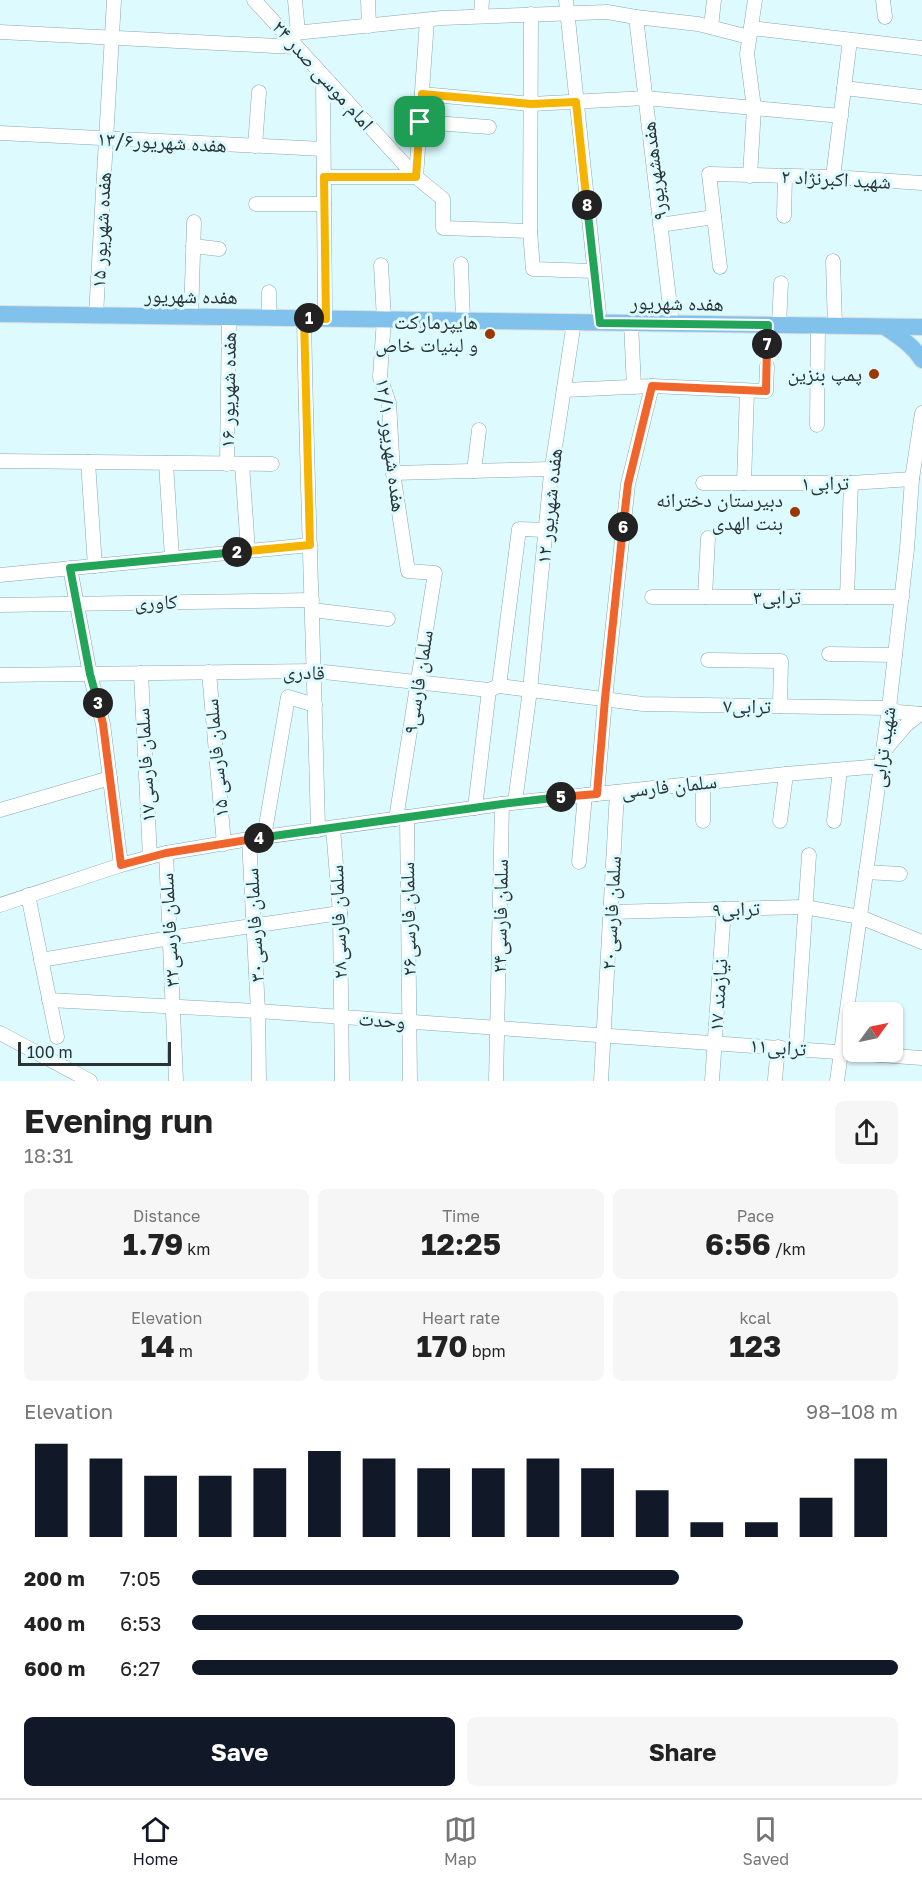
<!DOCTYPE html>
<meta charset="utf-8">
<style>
:root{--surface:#fff;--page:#f6f6f6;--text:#222;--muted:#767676;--line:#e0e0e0;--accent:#111827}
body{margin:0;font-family:"Golos Text","Noto Naskh Arabic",sans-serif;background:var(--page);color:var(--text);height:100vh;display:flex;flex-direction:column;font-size:22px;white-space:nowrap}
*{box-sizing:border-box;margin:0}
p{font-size:20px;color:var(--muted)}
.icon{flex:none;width:33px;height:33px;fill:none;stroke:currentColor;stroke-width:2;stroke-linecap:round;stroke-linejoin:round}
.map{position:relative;height:1081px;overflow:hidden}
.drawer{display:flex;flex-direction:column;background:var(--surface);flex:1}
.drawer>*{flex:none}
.needle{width:39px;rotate:57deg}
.fabs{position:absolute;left:843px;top:1002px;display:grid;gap:12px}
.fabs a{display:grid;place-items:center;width:60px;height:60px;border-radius:9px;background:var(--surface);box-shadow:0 2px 4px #0004;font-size:30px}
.scale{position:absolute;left:18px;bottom:15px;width:153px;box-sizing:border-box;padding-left:6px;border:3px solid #283335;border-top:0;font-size:16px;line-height:21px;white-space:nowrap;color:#283335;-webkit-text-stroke:4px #ddfaff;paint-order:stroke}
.pin{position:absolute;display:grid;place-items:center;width:51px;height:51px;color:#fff;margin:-26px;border-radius:12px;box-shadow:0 3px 9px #0006}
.km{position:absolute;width:30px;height:30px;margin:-15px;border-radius:50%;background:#222;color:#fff;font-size:16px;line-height:30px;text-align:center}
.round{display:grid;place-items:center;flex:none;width:63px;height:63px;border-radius:9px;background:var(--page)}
.summary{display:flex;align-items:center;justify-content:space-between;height:102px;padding:0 24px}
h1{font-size:33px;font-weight:700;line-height:45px}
.stats{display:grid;grid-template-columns:repeat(3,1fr);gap:9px;height:102px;padding:6px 24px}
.stats div{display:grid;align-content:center;border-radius:9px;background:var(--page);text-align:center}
.stats b{font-size:30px;font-weight:700}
.stats small{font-size:16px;font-weight:400}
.stats p{font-size:16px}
.chart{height:168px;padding:12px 24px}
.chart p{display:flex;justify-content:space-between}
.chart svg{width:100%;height:108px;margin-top:6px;stroke:var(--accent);stroke-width:6}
.action{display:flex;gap:12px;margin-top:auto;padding:12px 24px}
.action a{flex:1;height:69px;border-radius:9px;background:var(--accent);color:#fff;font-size:24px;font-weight:700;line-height:69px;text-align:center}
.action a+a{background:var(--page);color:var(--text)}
ul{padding:0 24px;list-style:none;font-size:20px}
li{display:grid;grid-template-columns:96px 72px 1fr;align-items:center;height:45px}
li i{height:15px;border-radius:8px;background:var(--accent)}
.menu{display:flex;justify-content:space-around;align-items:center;height:84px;border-top:2px solid var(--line);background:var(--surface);font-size:16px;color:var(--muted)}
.menu a{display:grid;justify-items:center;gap:3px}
.menu .active{color:var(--accent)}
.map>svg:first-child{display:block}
</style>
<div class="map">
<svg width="922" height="1081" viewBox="0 0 922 1081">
<rect width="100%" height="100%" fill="#ddfaff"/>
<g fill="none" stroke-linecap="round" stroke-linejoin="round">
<defs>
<g id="minor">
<path d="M254,0L416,177L443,199V228L530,231"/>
<path d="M295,0L298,33"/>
<path d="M368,0L369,26"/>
<path d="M566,0L600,323"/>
<path d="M883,0L885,17"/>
<path d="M531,14L530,231L533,269L594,271"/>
<path d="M481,16L482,0"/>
<path d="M636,17L672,324"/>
<path d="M711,27L714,0"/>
<path d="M751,28L922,48"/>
<path d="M0,32L296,47"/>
<path d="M285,34L442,18L607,12L636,17L698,24L749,37"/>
<path d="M323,77L325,319"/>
<path d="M844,88L922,97"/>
<path d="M422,94L531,104L646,98L841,116"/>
<path d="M420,122L489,127"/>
<path d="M0,133L323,149"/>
<path d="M255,146L259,92"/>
<path d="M750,176L754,108L747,54L755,0"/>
<path d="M324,177H416"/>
<path d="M416,177L427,20"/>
<path d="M833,177L850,40"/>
<path d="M256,204H324"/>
<path d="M784,216L785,176"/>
<path d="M660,225L714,217"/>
<path d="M193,246L219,249"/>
<path d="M833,261L835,326"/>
<path d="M461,264L463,321"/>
<path d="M381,265L384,319L380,377L389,403L393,473L408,571L435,573L396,819"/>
<path d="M720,267L709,174L833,177L922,183"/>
<path d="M96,315L114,0"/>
<path d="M191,317L194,222"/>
<path d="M269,318V292"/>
<path d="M304,318C307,489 314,659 318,830"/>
<path d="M631,323L634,387"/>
<path d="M779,325L781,283"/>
<path d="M564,390L652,386L766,391L767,366"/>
<path d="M817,425L818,326"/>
<path d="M0,461L272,464"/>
<path d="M88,462L95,566"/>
<path d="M166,463L172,558"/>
<path d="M227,464L229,317"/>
<path d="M242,464L248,551"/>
<path d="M474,471L479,430"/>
<path d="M393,473L552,469"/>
<path d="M703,483H851L912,479"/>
<path d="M744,483L747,391"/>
<path d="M70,568L90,674L103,724L121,865"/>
<path d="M0,575L310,545"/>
<path d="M652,597H902"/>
<path d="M705,597L708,538"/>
<path d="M847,597L851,483"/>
<path d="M0,605L312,600"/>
<path d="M312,610L388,619"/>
<path d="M829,654L895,655"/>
<path d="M708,660L781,661L780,706"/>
<path d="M209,672L224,844"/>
<path d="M141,673L150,857"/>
<path d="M0,675L315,671L489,690L499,686L643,704L889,708L898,712L922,714"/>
<path d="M499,686L519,529L546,530"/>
<path d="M884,751L906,725L920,714"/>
<path d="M703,782V821"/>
<path d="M597,794L605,699L628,484L652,386"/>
<path d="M515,802L530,690L551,474L574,322"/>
<path d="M475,808L489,690"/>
<path d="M0,810L110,778"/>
<path d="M407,817L410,1081"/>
<path d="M780,821L786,774"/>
<path d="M834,821L840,770"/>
<path d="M333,828L340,913L342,1081"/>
<path d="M264,837L288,697L315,705"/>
<path d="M249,839L258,1011L259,1081"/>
<path d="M166,853L176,1081"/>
<path d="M579,862L585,795"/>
<path d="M866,872L900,874"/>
<path d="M28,895L57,1037"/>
<path d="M0,905L121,865L150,857L166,853L249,839L502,804L786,774L881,766"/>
<path d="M611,912L805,907L860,917L922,942"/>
<path d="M41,960L170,938L340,913"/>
<path d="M49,1000L258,1011L922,1058"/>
<path d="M0,1033L90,1081"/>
<path d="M796,1048L809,855"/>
<path d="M775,1079L778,1047"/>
<path d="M496,1081L502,804"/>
<path d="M601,1081L617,792"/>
<path d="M712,1081L724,909"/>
<path d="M837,1081L889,708L907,549L912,479L922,413"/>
</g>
<g id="major">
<path d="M0,314L922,327"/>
<path d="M885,327C899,337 913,345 922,360"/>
</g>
</defs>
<use href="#minor" stroke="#8ca7ac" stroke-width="15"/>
<use href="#major" stroke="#dddedf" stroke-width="18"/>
<path stroke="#84989c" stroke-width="1.5" stroke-dasharray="4.5 3" stroke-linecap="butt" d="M767,353V340"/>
<use href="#minor" stroke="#fff" stroke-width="14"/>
<use href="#major" stroke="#81c2ed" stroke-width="16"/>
</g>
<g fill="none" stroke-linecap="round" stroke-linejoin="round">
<defs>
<path id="split-1" d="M309,318L326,319L324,177H416L420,122"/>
<path id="split-2" d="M237,552L310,545L304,318H309"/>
<path id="split-3" d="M98,703L90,674L70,568L237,552"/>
<path id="split-4" d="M98,703L103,724L121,865L166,853L259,838"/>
<path id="split-5" d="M259,838L502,804L561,797"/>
<path id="split-6" d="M561,797L597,794L605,699L623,527"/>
<path id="split-7" d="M623,527L628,484L652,386L766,391L767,344"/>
<path id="split-8" d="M587,205L600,323L768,325L767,344"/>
<path id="split-9" d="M420,122L422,94L531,104L576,102L587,205"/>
</defs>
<use href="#split-1" stroke="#fff" stroke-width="12"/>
<use href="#split-2" stroke="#fff" stroke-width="12"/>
<use href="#split-3" stroke="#fff" stroke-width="12"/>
<use href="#split-4" stroke="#fff" stroke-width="12"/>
<use href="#split-5" stroke="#fff" stroke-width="12"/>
<use href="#split-6" stroke="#fff" stroke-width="12"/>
<use href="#split-7" stroke="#fff" stroke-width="12"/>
<use href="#split-8" stroke="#fff" stroke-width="12"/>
<use href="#split-9" stroke="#fff" stroke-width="12"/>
<use href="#split-1" stroke="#f5b400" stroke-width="8"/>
<use href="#split-2" stroke="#f5b400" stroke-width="8"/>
<use href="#split-3" stroke="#22a559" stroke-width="8"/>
<use href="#split-4" stroke="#f0652b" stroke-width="8"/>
<use href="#split-5" stroke="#22a559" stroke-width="8"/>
<use href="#split-6" stroke="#f0652b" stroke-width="8"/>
<use href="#split-7" stroke="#f0652b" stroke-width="8"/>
<use href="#split-8" stroke="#22a559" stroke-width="8"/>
<use href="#split-9" stroke="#f5b400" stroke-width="8"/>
</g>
<g fill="#9b3800" stroke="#ddfaff" stroke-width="2">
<circle cx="490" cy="334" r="6"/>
<circle cx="874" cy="374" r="6"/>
<circle cx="795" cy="512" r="6"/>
</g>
<g text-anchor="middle" stroke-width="6" stroke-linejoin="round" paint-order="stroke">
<g font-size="20" fill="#283335" stroke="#ddfaff">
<text transform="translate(323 75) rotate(48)" y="7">امام موسی صدر ۲۴</text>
<text transform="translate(162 142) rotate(3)" y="7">هفده شهریور۱۳/۶</text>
<text transform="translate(654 171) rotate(-97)" y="7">هفدهشهریور۹</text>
<text transform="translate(836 179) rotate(3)" y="7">شهید اکبرنژاد ۲</text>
<text transform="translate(101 230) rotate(-87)" y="7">هفده شهریور ۱۵</text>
<text transform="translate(191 296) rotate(1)" y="7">هفده شهریور</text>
<text transform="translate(677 303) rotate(1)" y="7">هفده شهریور</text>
<text transform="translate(228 390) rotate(-89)" y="7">هفده شهریور ۱۶</text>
<text transform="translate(391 445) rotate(83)" y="7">هفده شهریور ۱۲/۱</text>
<text transform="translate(825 483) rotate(-1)" y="7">ترابی۱</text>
<text transform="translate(549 506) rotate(-84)" y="7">هفده شهریور ۱۲</text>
<text x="777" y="604">ترابی۳</text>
<text transform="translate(156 602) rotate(-1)" y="7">کاوری</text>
<text transform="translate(304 672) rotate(2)" y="7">قادری</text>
<text transform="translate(418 682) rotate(-81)" y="7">سلمان فارسی۹</text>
<text transform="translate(747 706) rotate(1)" y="7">ترابی۷</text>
<text transform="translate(883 747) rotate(-82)" y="7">شهید ترابی</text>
<text transform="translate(216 758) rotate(-95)" y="7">سلمان فارسی ۱۵</text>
<text transform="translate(145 765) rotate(-93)" y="7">سلمان فارسی۱۷</text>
<text transform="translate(669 786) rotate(-6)" y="7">سلمان فارسی</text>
<text transform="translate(736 909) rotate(-2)" y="7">ترابی۹</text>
<text transform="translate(611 913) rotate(-87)" y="7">سلمان فارسی۲۰</text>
<text transform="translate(500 916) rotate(-89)" y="7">سلمان فارسی۲۴</text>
<text transform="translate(408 919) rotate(-91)" y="7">سلمان فارسی۲۶</text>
<text transform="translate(338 922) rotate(-92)" y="7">سلمان فارسی۲۸</text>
<text transform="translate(254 925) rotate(-93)" y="7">سلمان فارسی۳۰</text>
<text transform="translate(169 930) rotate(-93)" y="7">سلمان فارسی۳۲</text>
<text transform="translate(718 995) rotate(-86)" y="7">نیازمند ۱۷</text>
<text transform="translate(382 1020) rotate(4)" y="7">وحدت</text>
<text transform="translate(778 1047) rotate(4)" y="7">ترابی۱۱</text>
</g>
<g font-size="20" fill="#283335" stroke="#ddfaff" text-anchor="end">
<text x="478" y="329">هایپرمارکت<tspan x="478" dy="23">و لبنیات خاص</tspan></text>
<text x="862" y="381">پمپ بنزین</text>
<text x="783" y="507">دبیرستان دخترانه<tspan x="783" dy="23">بنت الهدی</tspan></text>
</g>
</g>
</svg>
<div class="fabs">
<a><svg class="needle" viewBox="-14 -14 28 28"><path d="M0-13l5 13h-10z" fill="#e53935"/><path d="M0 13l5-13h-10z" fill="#767676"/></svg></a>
</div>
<div class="scale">100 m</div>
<div class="pin" style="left:420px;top:122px;background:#1e9e55"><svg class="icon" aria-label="arrive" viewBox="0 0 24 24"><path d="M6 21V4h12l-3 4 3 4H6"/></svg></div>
<b class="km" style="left:309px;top:318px">1</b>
<b class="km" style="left:237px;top:552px">2</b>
<b class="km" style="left:98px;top:703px">3</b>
<b class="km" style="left:259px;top:838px">4</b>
<b class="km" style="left:561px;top:797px">5</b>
<b class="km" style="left:623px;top:527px">6</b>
<b class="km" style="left:767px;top:344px">7</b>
<b class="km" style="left:587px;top:205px">8</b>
</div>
<section class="drawer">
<div class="summary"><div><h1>Evening run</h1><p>18:31</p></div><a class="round"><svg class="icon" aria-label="share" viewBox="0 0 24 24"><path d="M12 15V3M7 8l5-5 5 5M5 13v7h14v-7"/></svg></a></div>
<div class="stats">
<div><p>Distance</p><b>1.79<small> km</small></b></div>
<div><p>Time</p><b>12:25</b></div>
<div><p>Pace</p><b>6:56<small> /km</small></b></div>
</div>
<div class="stats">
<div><p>Elevation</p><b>14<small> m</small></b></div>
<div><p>Heart rate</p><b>170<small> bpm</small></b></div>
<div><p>kcal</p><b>123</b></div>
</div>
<div class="chart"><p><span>Elevation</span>98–108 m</p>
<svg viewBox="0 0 160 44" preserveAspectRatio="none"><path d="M5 44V6M15 44V12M25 44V19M35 44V19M45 44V16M55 44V9M65 44V12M75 44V16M85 44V16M95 44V12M105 44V16M115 44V25M125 44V38M135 44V38M145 44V28M155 44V12"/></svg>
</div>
<ul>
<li><b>200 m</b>7:05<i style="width:69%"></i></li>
<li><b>400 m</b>6:53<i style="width:78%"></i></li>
<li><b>600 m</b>6:27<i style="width:100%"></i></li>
</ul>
<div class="action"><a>Save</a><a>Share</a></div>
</section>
<nav class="menu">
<a class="active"><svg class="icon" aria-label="home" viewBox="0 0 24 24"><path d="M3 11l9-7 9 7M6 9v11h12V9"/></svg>Home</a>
<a><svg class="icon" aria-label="map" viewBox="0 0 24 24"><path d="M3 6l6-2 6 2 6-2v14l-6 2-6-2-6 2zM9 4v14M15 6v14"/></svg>Map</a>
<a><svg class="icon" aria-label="saved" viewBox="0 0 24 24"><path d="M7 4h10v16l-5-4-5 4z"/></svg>Saved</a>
</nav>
